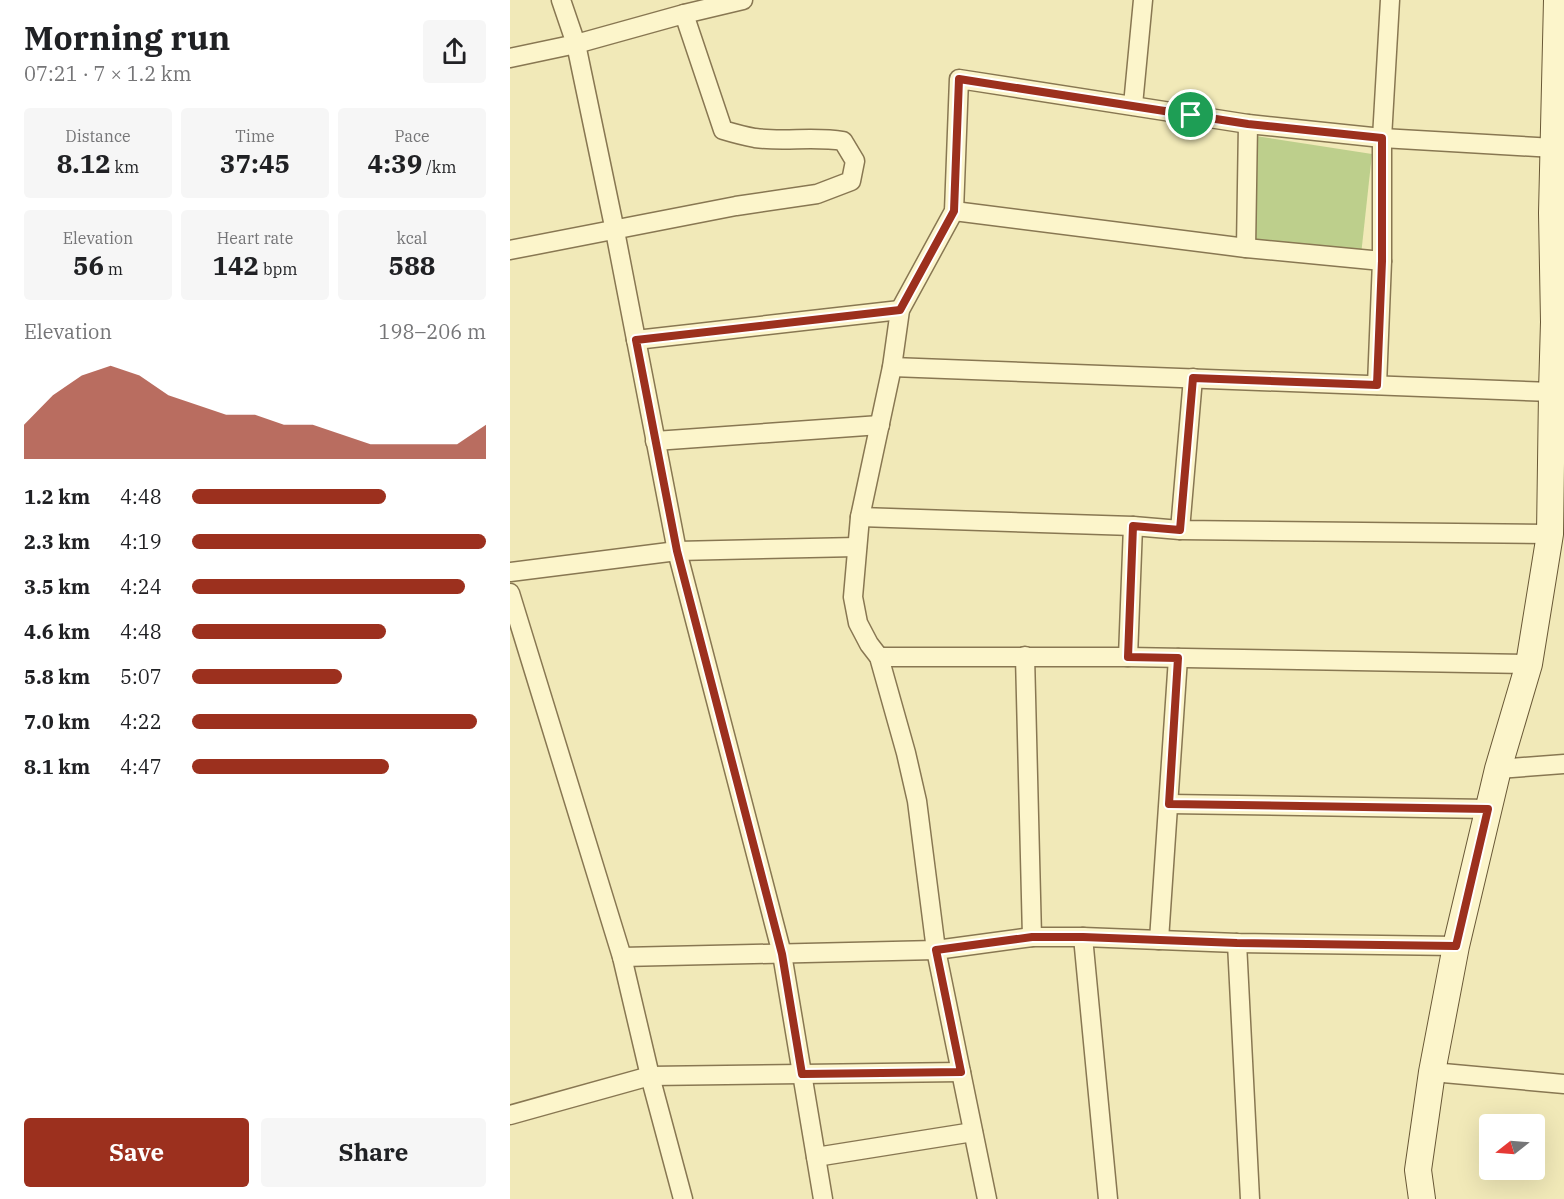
<!DOCTYPE html>
<meta charset="utf-8">
<style>
:root{--surface:#fff;--page:#f6f6f6;--text:#202124;--muted:#757577;--accent:#9c301e}
body{margin:0;font-family:"IBM Plex Serif",serif;background:var(--page);color:var(--text);height:100vh;display:flex;flex-direction:column;font-size:22px;white-space:nowrap}
*{box-sizing:border-box;margin:0}
p{font-size:20px;color:var(--muted)}
.icon{flex:none;width:33px;height:33px;fill:none;stroke:currentColor;stroke-width:2;stroke-linecap:round;stroke-linejoin:round}
.map{position:relative;flex:1;overflow:hidden}
.details{display:flex;flex-direction:column;background:var(--surface);width:510px}
.details>*{flex:none}
.needle{width:39px;rotate:253deg}
.buttons{position:absolute;left:969px;top:1114px;display:grid;gap:12px}
.buttons a{display:grid;place-items:center;width:66px;height:66px;border-radius:6px;background:var(--surface);box-shadow:0 6px 24px #0002;font-size:30px}
.pin{position:absolute;display:grid;place-items:center;width:51px;height:51px;color:#fff;margin:-26px;border:3px solid #fff;border-radius:50%;box-shadow:0 2px 6px #0007}
.round{display:grid;place-items:center;flex:none;width:63px;height:63px;border-radius:6px;background:var(--page)}
.overview{display:flex;align-items:center;justify-content:space-between;height:102px;padding:0 24px}
h1{font-size:33px;font-weight:800;line-height:45px}
.metrics{display:grid;grid-template-columns:repeat(3,1fr);gap:9px;height:102px;padding:6px 24px}
.metrics div{display:grid;align-content:center;border-radius:6px;background:var(--page);text-align:center}
.metrics b{font-size:26px;font-weight:800}
.metrics small{font-size:16px;font-weight:400}
.metrics p{font-size:16px}
.chart{height:168px;padding:12px 24px}
.chart p{display:flex;justify-content:space-between}
.chart svg{width:100%;height:108px;margin-top:6px;fill:var(--accent);opacity:.7}
.primary-button{display:flex;gap:12px;margin-top:auto;padding:12px 24px}
.primary-button a{flex:1;height:69px;border-radius:6px;background:var(--accent);color:#fff;font-size:24px;font-weight:800;line-height:69px;text-align:center}
.primary-button a+a{background:var(--page);color:var(--text)}
ul{padding:0 24px;list-style:none;font-size:20px}
li{display:grid;grid-template-columns:96px 72px 1fr;align-items:center;height:45px}
li i{height:15px;border-radius:8px;background:var(--accent)}
main{display:flex;flex:1;min-height:0}
.map>svg:first-child{display:block}
</style>
<main>
<section class="details">
<div class="overview"><div><h1>Morning run</h1><p>07:21 · 7 × 1.2 km</p></div><a class="round"><svg class="icon" aria-label="share" viewBox="0 0 24 24"><path d="M12 15V3M7 8l5-5 5 5M5 13v7h14v-7"/></svg></a></div>
<div class="metrics">
<div><p>Distance</p><b>8.12<small> km</small></b></div>
<div><p>Time</p><b>37:45</b></div>
<div><p>Pace</p><b>4:39<small> /km</small></b></div>
</div>
<div class="metrics">
<div><p>Elevation</p><b>56<small> m</small></b></div>
<div><p>Heart rate</p><b>142<small> bpm</small></b></div>
<div><p>kcal</p><b>588</b></div>
</div>
<div class="chart"><p><span>Elevation</span>198–206 m</p>
<svg viewBox="0 0 160 44" preserveAspectRatio="none"><path d="M0 44V30L10 18L20 10L30 6L40 10L50 18L60 22L70 26L80 26L90 30L100 30L110 34L120 38L130 38L140 38L150 38L160 30V44z"/></svg>
</div>
<ul>
<li><b>1.2 km</b>4:48<i style="width:66%"></i></li>
<li><b>2.3 km</b>4:19<i style="width:100%"></i></li>
<li><b>3.5 km</b>4:24<i style="width:93%"></i></li>
<li><b>4.6 km</b>4:48<i style="width:66%"></i></li>
<li><b>5.8 km</b>5:07<i style="width:51%"></i></li>
<li><b>7.0 km</b>4:22<i style="width:97%"></i></li>
<li><b>8.1 km</b>4:47<i style="width:67%"></i></li>
</ul>
<div class="primary-button"><a>Save</a><a>Share</a></div>
</section>
<div class="map">
<svg width="1054" height="1199" viewBox="0 0 1054 1199">
<rect width="100%" height="100%" fill="#f1e9b8"/>
<path fill="#bdcf8c" d="M746,136L862,154L851,255L743,244Z"/>
<g fill="none" stroke-linecap="round" stroke-linejoin="round">
<defs>
<g id="street">
<path d="M51,0L66,44L105,231L167,551L272,954L313,1199"/>
<path d="M0,58L66,44L174,14L233,0"/>
<path d="M623,105L633,0"/>
<path d="M444,211L736,248L872,261"/>
<path d="M736,248L738,124"/>
<path d="M0,250L226,206L307,194L341,181L345,161L333,141C304,136 274,142 245,138C234,136 223,133 213,130L174,14"/>
<path d="M126,340L390,310"/>
<path d="M382,367L1042,392"/>
<path d="M867,385L872,261V138L880,0"/>
<path d="M145,441L370,425"/>
<path d="M350,517L623,526L670,530L1040,534"/>
<path d="M670,530L683,378"/>
<path d="M0,572L167,551L347,547"/>
<path d="M0,593L112,957L140,1076L173,1199"/>
<path d="M515,656L522,937"/>
<path d="M369,657H618L1019,664"/>
<path d="M618,657L623,526"/>
<path d="M988,769L1054,764"/>
<path d="M659,804L978,809"/>
<path d="M573,937L598,1199"/>
<path d="M649,940L668,658"/>
<path d="M727,943L740,1199"/>
<path d="M112,957L426,950L522,937H573L727,943L946,946"/>
<path d="M922,1072L1054,1084"/>
<path d="M0,1115L140,1076L451,1072"/>
<path d="M306,1157L463,1132"/>
<path d="M477,1199L426,950L407,801L396,753L369,657L359,644L348,623L343,597L350,517L382,367L390,310L444,211L449,79L738,124L872,138L1044,148"/>
</g>
<path id="secondary" d="M912,1199L908,1170L922,1072L946,946L988,769L1019,664L1040,534L1042,392L1044,322L1042,213L1047,0"/>
</defs>
<use href="#street" stroke="#887752" stroke-width="21"/>
<use href="#secondary" stroke="#695836" stroke-width="28"/>
<use href="#street" stroke="#fcf5cb" stroke-width="18"/>
<use href="#secondary" stroke="#fcf5cb" stroke-width="26"/>
</g>
<g fill="none" stroke-linecap="round" stroke-linejoin="round">
<defs>
<path id="route" d="M449,79L738,124L872,138V261L867,385L683,378L670,530L623,526L618,657L668,658L659,804L978,809L946,946L727,943L573,937H522L426,950L451,1072L292,1074L272,954L167,551L126,340L390,310L444,211Z"/>
</defs>
<use href="#route" stroke="#fff" stroke-width="12"/>
<use href="#route" stroke="#9c301e" stroke-width="8"/>
</g>
</svg>
<div class="buttons">
<a><svg class="needle" viewBox="-14 -14 28 28"><path d="M0-13l5 13h-10z" fill="#e53935"/><path d="M0 13l5-13h-10z" fill="#757577"/></svg></a>
</div>
<div class="pin" style="left:681px;top:115px;background:#1e9e55"><svg class="icon" aria-label="arrive" viewBox="0 0 24 24"><path d="M6 21V4h12l-3 4 3 4H6"/></svg></div>
</div>
</main>
